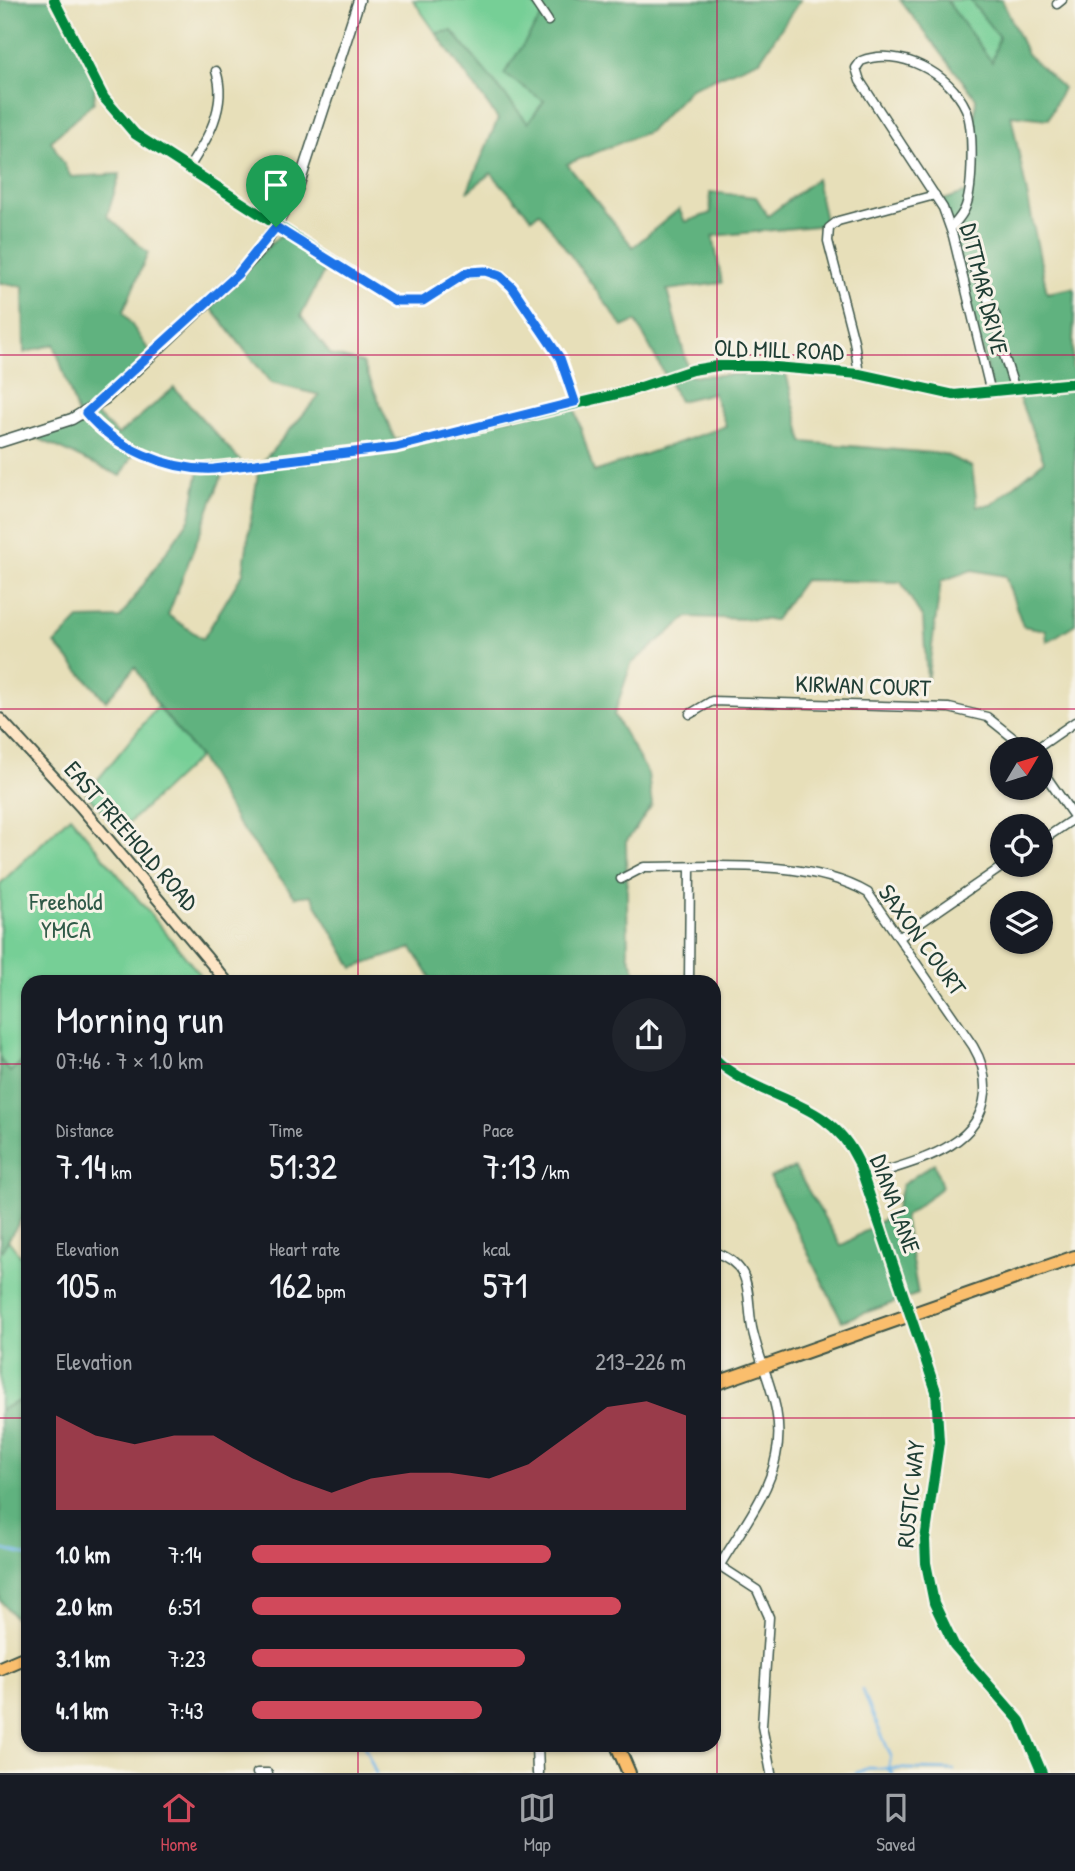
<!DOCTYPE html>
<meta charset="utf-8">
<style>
:root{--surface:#171b24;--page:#20242c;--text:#f1f3f6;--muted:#9ea1a6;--line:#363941;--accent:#d1495b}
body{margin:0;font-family:"Patrick Hand",sans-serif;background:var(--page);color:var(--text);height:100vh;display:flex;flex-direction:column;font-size:26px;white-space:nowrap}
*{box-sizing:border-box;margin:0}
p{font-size:23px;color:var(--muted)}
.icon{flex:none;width:38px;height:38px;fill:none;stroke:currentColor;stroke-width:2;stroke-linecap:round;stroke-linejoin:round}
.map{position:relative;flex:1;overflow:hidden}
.details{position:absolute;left:21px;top:975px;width:700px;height:777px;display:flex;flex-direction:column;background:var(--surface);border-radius:21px;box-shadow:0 2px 5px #0004}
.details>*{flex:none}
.needle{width:46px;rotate:52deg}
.tools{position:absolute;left:990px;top:737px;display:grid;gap:14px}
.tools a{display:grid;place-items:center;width:63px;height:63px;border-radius:50%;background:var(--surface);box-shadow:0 2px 5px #0004;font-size:35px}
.pin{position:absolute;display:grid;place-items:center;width:60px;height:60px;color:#fff;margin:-72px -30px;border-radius:50% 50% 50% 0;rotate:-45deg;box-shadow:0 0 7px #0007}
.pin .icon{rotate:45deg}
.round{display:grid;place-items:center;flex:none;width:74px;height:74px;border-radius:37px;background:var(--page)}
.head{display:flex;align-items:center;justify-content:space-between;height:119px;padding:0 35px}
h1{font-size:38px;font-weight:600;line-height:52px}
.metrics{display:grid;grid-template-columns:repeat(3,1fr);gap:10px;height:119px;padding:7px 35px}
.metrics div{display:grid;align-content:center}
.metrics b{font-size:35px;font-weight:600}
.metrics small{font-size:19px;font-weight:400}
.metrics p{font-size:19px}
.chart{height:196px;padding:14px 35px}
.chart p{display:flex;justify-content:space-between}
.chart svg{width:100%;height:126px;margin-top:7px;fill:var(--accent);opacity:.7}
ul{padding:0 35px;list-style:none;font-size:23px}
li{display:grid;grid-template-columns:112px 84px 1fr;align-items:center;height:52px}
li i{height:18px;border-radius:9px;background:var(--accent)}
.dock{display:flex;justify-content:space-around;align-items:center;height:98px;border-top:2px solid var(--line);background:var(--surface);font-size:19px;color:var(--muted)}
.dock a{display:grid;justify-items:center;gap:4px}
.dock .active{color:var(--accent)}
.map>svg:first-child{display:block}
</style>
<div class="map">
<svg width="1075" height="1773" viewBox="0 0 1075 1773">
<rect width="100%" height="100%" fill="#f7f3e8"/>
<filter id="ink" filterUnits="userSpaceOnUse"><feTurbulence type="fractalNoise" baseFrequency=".0143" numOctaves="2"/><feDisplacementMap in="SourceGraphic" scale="14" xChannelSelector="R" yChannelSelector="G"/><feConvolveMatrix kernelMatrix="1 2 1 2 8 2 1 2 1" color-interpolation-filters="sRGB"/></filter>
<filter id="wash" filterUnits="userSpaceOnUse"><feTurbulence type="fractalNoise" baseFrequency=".00686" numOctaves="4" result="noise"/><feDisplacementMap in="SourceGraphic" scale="28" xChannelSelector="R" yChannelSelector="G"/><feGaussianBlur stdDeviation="1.57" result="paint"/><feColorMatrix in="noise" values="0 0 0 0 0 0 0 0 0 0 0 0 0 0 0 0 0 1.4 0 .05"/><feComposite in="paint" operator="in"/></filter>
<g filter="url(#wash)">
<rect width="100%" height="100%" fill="#e7dfb9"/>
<g fill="#76cf96" stroke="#4a8665" stroke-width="2">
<path d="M413,0H527L544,13V101L528,124L452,31L436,33Z"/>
<path d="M946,0H970L999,37L992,63Z"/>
<path d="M158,706L199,757L121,830L86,794Z"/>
<path d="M70,816L206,982H28V1118L0,1110V884Z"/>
<path d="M8,1240L22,1258L28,1281V1397L0,1410V1253Z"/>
</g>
<g fill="#60b27f" stroke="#40785a" stroke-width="2">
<path d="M0,0H62L96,78L94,102L51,141L71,177L120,174L107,216L148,253L123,312L150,352L91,410L118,435L174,388L246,467L225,468L168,615L203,639L243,573L259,466L320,395L271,383L209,305L280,235L328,263L301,316L331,355L363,363L395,440L574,406L594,472L726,426L713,393L679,401L636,321L623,327L539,212L532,218L491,173L467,192L498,119L436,33L452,31L528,123L544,101L504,74L544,13L527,0H800L760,60L691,88L650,131L567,164L633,247L679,209L685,222L711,213L710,192L756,197L768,216L816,179L826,225L713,236L722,283L667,290L690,376L786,373L803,442L944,454L972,467L977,506L991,505L1044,461L1017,393L994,396L941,201L967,192L970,207L976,98L900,0H946L992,62L999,37L970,0H1002L1027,54L1063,88L1048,119L1011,115L1047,293L1073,288L1075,292L1072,367L1075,373V624L1047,642L1046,630L1023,626L1005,576L972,570L941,581L927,682L923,619L901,582L804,580L775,620L688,617L631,664L614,715L648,774L652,805L626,842L628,954L640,982H433L412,948L353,968L311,895L295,897L236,821L199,757L158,706L135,667L106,701L55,644L79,619L120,618L190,518L199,469L137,448L121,476L28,434L79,418L54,344L24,353L23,286L0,283Z"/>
<path d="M28,1056V1208L0,1253V1059L10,1072Z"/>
<path d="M934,1163L942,1187L904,1217L918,1294L842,1321L770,1177L795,1168L841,1246L895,1212L902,1185Z"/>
<path d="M28,1397V1632L0,1600V1410Z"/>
</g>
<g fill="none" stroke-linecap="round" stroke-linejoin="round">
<g stroke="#74b7ea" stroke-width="2.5">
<path d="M0,1549L28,1556"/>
<path d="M862,1690L891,1756L888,1769L892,1773"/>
<path d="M364,1745L376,1773"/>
<path d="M856,1773L868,1768L954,1770"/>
</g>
</g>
</g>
<g filter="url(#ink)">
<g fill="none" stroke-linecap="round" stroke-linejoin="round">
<defs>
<g id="minor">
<path d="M54,0L104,98L135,134L395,301H423L468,273L484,271L500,277L512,287L560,358L575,402"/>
<path d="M534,0L548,21"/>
<path d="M1057,4L1062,0"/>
<path d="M188,169C207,140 228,106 216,71"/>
<path d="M951,228C957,221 963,215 966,206C973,186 974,128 966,109C950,73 898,46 861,61L856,68L860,81L943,208L953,236L991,393"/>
<path d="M972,265L995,314L1003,352L1015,390"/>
<path d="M859,374L854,341L828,241L829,228L838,221L935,195"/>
<path d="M86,413C112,444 161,468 202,469L396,447L626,392L692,370L717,366H763L859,374L954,395L1075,383"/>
<path d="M690,714L712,701L949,708L987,717L1027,749"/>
<path d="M1036,749L1075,722"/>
<path d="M1041,769L1075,818"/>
<path d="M1041,841L1075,818"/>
<path d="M621,879L644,867C712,867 809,858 868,893L973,1046C982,1061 986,1075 985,1093C980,1151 909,1162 864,1178"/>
<path d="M900,937L1006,864"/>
<path d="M689,982L690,867"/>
<path d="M714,1058C760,1103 827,1095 858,1161L936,1391L939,1442L925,1540L926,1563L934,1603L954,1645L1020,1721L1042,1773"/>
<path d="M714,1252C726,1256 737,1263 743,1274C751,1291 748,1314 753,1332C763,1375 786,1411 776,1456C769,1495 739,1532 720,1565"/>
<path d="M714,1562L757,1590L769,1617L762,1726L771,1773"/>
<path d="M257,1773H268"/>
</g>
<g id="tertiary">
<path d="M0,442L72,419L105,399L238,274L264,246L298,187L359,0"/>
<path d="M537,1745L538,1773"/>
</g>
<path id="secondary" d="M0,719L81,807L227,982"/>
<g id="primary">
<path d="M714,1384L1075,1257"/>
<path d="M0,1668L28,1656"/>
<path d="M617,1745L629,1773"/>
</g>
</defs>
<use href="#minor" stroke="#3d5548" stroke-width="11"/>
<use href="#tertiary" stroke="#3d5548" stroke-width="13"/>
<use href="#secondary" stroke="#3d5548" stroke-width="14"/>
<use href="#primary" stroke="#3d5548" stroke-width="16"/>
<use href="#minor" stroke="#fff" stroke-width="8"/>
<use href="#tertiary" stroke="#fff" stroke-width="10"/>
<use href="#secondary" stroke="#fde5c5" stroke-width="10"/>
<use href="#primary" stroke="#fabe6d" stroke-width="12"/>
<defs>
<g id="cycleway">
<path d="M54,0L104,98L135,134L395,301H423L468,273L484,271L500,277L512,287L560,358L575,402"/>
<path d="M86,413C112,444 161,468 202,469L396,447L626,392L692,370L717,366H763L859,374L954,395L1075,383"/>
<path d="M714,1058C760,1103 827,1095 858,1161L936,1391L939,1442L925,1540L926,1563L934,1603L954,1645L1020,1721L1042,1773"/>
</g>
</defs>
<use href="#cycleway" stroke="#f7f3e8" stroke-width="15"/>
<use href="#cycleway" stroke="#00873e" stroke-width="10"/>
</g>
</g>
<g fill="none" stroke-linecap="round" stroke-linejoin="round" filter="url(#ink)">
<defs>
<path id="route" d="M276,227L395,301H423L468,272L485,271L500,276L512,287L560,358L575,402L396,447L214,469C169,471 115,448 86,413L238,274Z"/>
</defs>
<use href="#route" stroke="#fff" stroke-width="14"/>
<use href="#route" stroke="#1a73e8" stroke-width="9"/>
</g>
<path fill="none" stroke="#c2185b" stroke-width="2" stroke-opacity="0.55" d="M358,0V982M717,0V1773M0,355H1075M0,709H1075M0,1064H28M714,1064H1075M0,1418H28M714,1418H1075M358,1745V1773"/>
<g text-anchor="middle" stroke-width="6" stroke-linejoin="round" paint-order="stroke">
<g font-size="24" fill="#1f3d34" stroke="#f7f3e8">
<text transform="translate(984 289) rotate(76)" y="8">DITTMAR DRIVE</text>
<text transform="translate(779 350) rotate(2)" y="8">OLD MILL ROAD</text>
<text transform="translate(863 686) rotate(2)" y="8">KIRWAN COURT</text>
<text transform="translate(131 836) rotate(49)" y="8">EAST FREEHOLD ROAD</text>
<text transform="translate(922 940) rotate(54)" y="8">SAXON COURT</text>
<text transform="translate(895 1204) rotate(70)" y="8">DIANA LANE</text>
<text transform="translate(911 1494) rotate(-84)" y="8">RUSTIC WAY</text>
</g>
<g font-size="24" fill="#305a48" stroke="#f7f3e8">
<text x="66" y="910">Freehold<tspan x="66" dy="28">YMCA</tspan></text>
</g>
</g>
</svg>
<div class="tools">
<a><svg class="needle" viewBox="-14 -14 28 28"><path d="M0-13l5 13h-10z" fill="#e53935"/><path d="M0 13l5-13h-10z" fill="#9ea1a6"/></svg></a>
<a><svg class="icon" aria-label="locate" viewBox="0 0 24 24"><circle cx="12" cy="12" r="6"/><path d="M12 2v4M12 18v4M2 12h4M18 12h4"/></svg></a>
<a><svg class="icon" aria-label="layers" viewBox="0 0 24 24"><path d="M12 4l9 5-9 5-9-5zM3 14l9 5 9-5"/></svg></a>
</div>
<div class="pin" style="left:276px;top:227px;background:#1e9e55"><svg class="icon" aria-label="arrive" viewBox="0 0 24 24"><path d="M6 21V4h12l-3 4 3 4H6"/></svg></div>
<section class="details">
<div class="head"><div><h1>Morning run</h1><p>07:46 · 7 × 1.0 km</p></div><a class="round"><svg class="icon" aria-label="share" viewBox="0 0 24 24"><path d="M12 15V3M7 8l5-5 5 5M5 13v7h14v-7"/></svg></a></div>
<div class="metrics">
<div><p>Distance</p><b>7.14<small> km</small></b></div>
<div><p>Time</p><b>51:32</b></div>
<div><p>Pace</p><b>7:13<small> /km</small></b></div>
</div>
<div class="metrics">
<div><p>Elevation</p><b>105<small> m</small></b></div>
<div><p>Heart rate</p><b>162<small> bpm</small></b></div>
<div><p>kcal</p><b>571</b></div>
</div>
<div class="chart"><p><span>Elevation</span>213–226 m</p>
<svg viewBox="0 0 160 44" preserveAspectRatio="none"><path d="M0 44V11L10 18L20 21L30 18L40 18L50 26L60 33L70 38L80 33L90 31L100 31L110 33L120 28L130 18L140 8L150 6L160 11V44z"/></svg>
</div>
<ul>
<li><b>1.0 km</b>7:14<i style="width:69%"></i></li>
<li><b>2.0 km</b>6:51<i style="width:85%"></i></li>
<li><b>3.1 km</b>7:23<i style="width:63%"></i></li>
<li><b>4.1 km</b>7:43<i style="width:53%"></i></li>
</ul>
</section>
</div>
<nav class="dock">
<a class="active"><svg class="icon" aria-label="home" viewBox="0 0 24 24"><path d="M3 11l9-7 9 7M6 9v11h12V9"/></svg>Home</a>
<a><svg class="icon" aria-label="map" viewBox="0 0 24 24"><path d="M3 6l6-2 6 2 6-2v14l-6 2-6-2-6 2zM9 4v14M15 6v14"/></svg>Map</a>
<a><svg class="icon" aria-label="saved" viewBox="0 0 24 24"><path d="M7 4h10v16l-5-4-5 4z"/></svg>Saved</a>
</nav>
